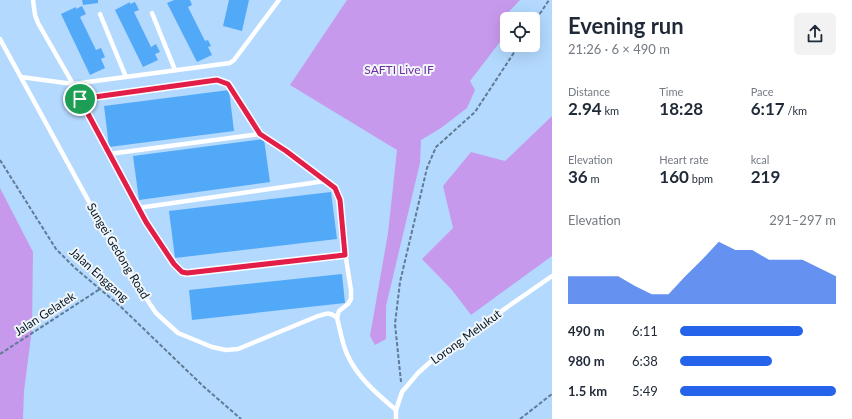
<!DOCTYPE html>
<meta charset="utf-8">
<style>
:root{--surface:#fff;--page:#f2f2f3;--text:#1f2937;--muted:#747a83;--accent:#2563eb}
body{margin:0;font-family:Lato,sans-serif;background:var(--page);color:var(--text);height:100vh;display:flex;flex-direction:column;font-size:15px;white-space:nowrap}
*{box-sizing:border-box;margin:0}
p{font-size:13px;color:var(--muted)}
.icon{flex:none;width:22px;height:22px;fill:none;stroke:currentColor;stroke-width:2;stroke-linecap:round;stroke-linejoin:round}
.map{position:relative;flex:1;overflow:hidden}
.side{display:flex;flex-direction:column;background:var(--surface);width:300px}
.side>*{flex:none}
.buttons{position:absolute;left:500px;top:12px;display:grid;gap:8px}
.buttons a{display:grid;place-items:center;width:40px;height:40px;border-radius:6px;background:var(--surface);box-shadow:0 4px 16px #0002;font-size:20px}
.pin{position:absolute;display:grid;place-items:center;width:34px;height:34px;color:#fff;margin:-17px;border:2px solid #fff;border-radius:50%;box-shadow:0 1px 4px #0007}
.round{display:grid;place-items:center;flex:none;width:42px;height:42px;border-radius:6px;background:var(--page)}
.summary{display:flex;align-items:center;justify-content:space-between;height:68px;padding:0 16px}
h1{font-size:22px;font-weight:700;line-height:30px}
.figures{display:grid;grid-template-columns:repeat(3,1fr);gap:6px;height:68px;padding:4px 16px}
.figures div{display:grid;align-content:center}
.figures b{font-size:17px;font-weight:700}
.figures small{font-size:11px;font-weight:400}
.figures p{font-size:11px}
.chart{height:112px;padding:8px 16px}
.chart p{display:flex;justify-content:space-between}
.chart svg{width:100%;height:72px;margin-top:4px;fill:var(--accent);opacity:.7}
ul{padding:0 16px;list-style:none;font-size:13px}
li{display:grid;grid-template-columns:64px 48px 1fr;align-items:center;height:30px}
li i{height:10px;border-radius:5px;background:var(--accent)}
main{display:flex;flex:1;min-height:0}
.map>svg:first-child{display:block}
</style>
<main>
<div class="map">
<svg width="552" height="419" viewBox="0 0 552 419">
<rect width="100%" height="100%" fill="#b3d9fe"/>
<g fill="#c799ec">
<path d="M347,0H520L503,18V38L470,81L475,90L467,108L441,128L421,140L420,163L386,306V339L375,345L370,336L388,233L397,150L290,85Z"/>
<path d="M552,116V256L471,315L452,290L422,259L453,228L443,186L471,152L505,161Z"/>
<path d="M0,188L33,252L32,329L24,391L23,419H0Z"/>
</g>
<g fill="#52a9f8">
<path d="M82,0H98V3L83,5Z"/>
<path d="M174,0H190L192,5L188,7L205,41L208,40L211,46L208,47L212,55L197,62L167,3Z"/>
<path d="M229,0H249L242,31L223,26Z"/>
<path d="M130,2V4L135,2L139,10L134,12L151,47L156,44L160,52L155,54L158,60L143,67L115,10Z"/>
<path d="M82,6L86,14L80,17L96,50L101,48L105,57L101,59L105,68L90,75L61,14L76,7V9Z"/>
<path d="M229,90L234,131L109,147L104,106Z"/>
<path d="M264,139L270,182L139,200L133,156Z"/>
<path d="M331,192L337,239L175,258L169,211Z"/>
<path d="M342,274L345,303L192,320L189,290Z"/>
</g>
<g fill="none" stroke-linecap="round" stroke-linejoin="round">
<g stroke="#607b96" stroke-width="2" stroke-dasharray="4 2" stroke-linecap="butt">
<path d="M533,24L549,0"/>
<path d="M0,160L56,249L75,268L120,306L203,386L241,419"/>
<path d="M0,354L100,289"/>
<path d="M401,382L395,324L400,282L427,168L436,147L475,112L519,45"/>
<path d="M520,419L552,394"/>
</g>
<g stroke="#fff" stroke-width="4.5">
<path d="M33,0L35,15L38,23L73,84L146,222L174,264L182,272L187,273L345,255"/>
<path d="M152,13L175,70"/>
<path d="M100,14L126,77"/>
<path d="M0,39L123,264L156,313L178,333L212,347L226,350L238,349L318,316C325,314 331,311 337,318C340,329 342,343 347,354C357,377 377,394 396,410"/>
<path d="M21,77L73,84L230,63L234,60L279,0"/>
<path d="M81,99L217,80L228,84L260,134L286,151L335,188L340,200L344,246L351,290V299L348,304L339,311L337,318"/>
<path d="M109,154L260,134"/>
<path d="M138,208L325,181"/>
<path d="M396,419V410L402,392L418,373L437,356L552,276"/>
</g>
</g>
<g fill="none" stroke-linecap="round" stroke-linejoin="round">
<defs>
<path id="route" d="M217,80L228,84L260,134L286,151L335,188L340,200L345,255L187,273L182,272L174,264L146,222L80,99Z"/>
</defs>
<use href="#route" stroke="#fff" stroke-width="8"/>
<use href="#route" stroke="#e11d48" stroke-width="5"/>
</g>
<g text-anchor="middle" stroke-width="4" stroke-linejoin="round" paint-order="stroke">
<g font-size="12" fill="#72309e" stroke="#f1f6fa">
<text x="399" y="74">SAFTI Live IF</text>
</g>
<g font-size="12" fill="#041525" stroke="#f1f6fa">
<text transform="translate(118 251) rotate(59)" y="4">Sungei Gedong Road</text>
<text transform="translate(99 275) rotate(42)" y="4">Jalan Enggang</text>
<text transform="translate(45 314) rotate(-33)" y="4">Jalan Gelatek</text>
<text transform="translate(466 337) rotate(-36)" y="4">Lorong Melukut</text>
</g>
</g>
</svg>
<div class="buttons">
<a><svg class="icon" aria-label="locate" viewBox="0 0 24 24"><circle cx="12" cy="12" r="6"/><path d="M12 2v4M12 18v4M2 12h4M18 12h4"/></svg></a>
</div>
<div class="pin" style="left:80px;top:99px;background:#1e9e55"><svg class="icon" aria-label="arrive" viewBox="0 0 24 24"><path d="M6 21V4h12l-3 4 3 4H6"/></svg></div>
</div>
<section class="side">
<div class="summary"><div><h1>Evening run</h1><p>21:26 · 6 × 490 m</p></div><a class="round"><svg class="icon" aria-label="share" viewBox="0 0 24 24"><path d="M12 15V3M7 8l5-5 5 5M5 13v7h14v-7"/></svg></a></div>
<div class="figures">
<div><p>Distance</p><b>2.94<small> km</small></b></div>
<div><p>Time</p><b>18:28</b></div>
<div><p>Pace</p><b>6:17<small> /km</small></b></div>
</div>
<div class="figures">
<div><p>Elevation</p><b>36<small> m</small></b></div>
<div><p>Heart rate</p><b>160<small> bpm</small></b></div>
<div><p>kcal</p><b>219</b></div>
</div>
<div class="chart"><p><span>Elevation</span>291–297 m</p>
<svg viewBox="0 0 160 44" preserveAspectRatio="none"><path d="M0 44V27L10 27L20 27L30 27L40 33L50 38L60 38L70 27L80 17L90 6L100 11L110 11L120 17L130 17L140 17L150 22L160 27V44z"/></svg>
</div>
<ul>
<li><b>490 m</b>6:11<i style="width:79%"></i></li>
<li><b>980 m</b>6:38<i style="width:59%"></i></li>
<li><b>1.5 km</b>5:49<i style="width:100%"></i></li>
</ul>
</section>
</main>
